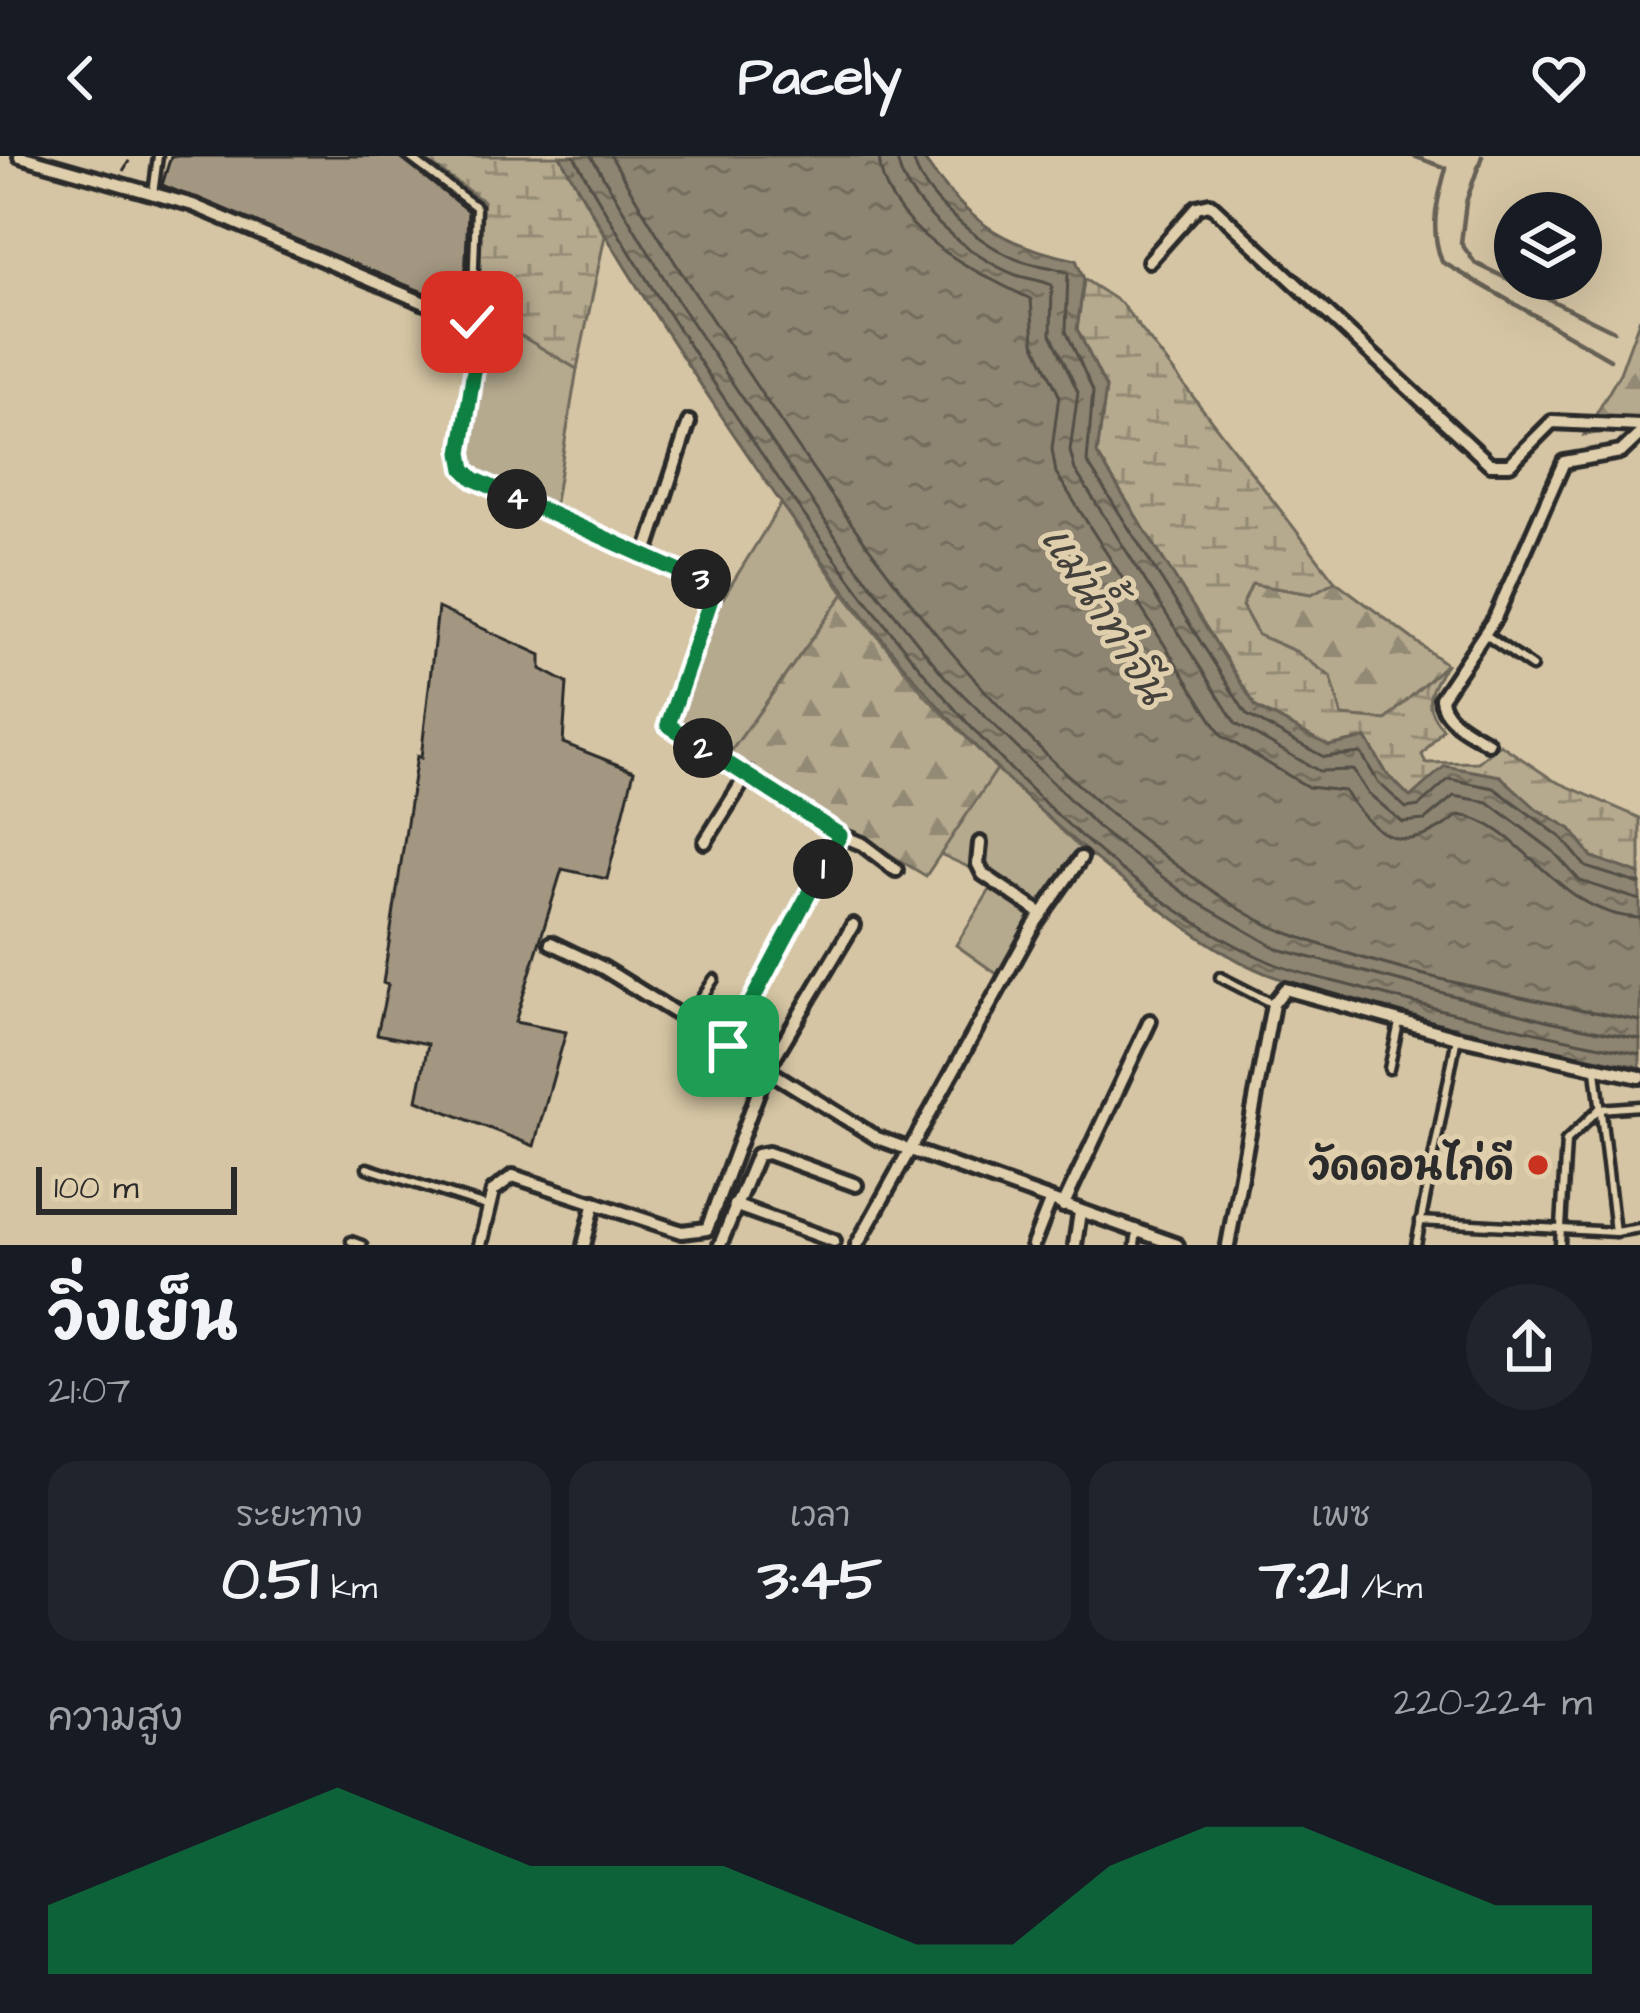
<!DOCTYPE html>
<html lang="th">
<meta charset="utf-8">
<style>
:root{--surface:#171b24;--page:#20242c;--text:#f1f3f6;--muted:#9ea1a6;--accent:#0b8043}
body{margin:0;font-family:"Architects Daughter","Playpen Sans Thai",sans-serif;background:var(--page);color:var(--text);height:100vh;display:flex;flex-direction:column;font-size:45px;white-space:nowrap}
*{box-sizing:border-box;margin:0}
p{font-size:39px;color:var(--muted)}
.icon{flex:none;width:66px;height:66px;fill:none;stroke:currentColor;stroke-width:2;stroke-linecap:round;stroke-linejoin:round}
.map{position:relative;height:1089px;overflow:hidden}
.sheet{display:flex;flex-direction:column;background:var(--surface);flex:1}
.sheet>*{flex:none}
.fabs{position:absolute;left:1494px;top:36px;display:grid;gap:24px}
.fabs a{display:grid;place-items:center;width:108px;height:108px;border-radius:50%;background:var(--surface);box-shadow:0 12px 48px #0002;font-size:60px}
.scale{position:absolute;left:36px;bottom:30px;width:201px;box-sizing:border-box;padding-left:12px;border:6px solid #2b2b2b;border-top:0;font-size:33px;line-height:42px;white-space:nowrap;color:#2b2b2b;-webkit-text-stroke:9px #e0cfac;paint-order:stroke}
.pin{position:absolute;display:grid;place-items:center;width:102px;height:102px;color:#fff;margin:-51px;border-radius:24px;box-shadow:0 6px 18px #0006}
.km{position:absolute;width:60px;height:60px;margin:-30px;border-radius:50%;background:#222;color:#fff;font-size:33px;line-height:60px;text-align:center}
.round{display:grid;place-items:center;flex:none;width:126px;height:126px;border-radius:63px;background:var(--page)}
.headline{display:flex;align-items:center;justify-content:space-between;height:204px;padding:0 48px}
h1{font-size:66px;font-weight:700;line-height:90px}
.figures{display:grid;grid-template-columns:repeat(3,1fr);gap:18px;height:204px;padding:12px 48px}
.figures div{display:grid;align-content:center;border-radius:30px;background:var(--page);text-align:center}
.figures b{font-size:60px;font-weight:700}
.figures small{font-size:33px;font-weight:400}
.figures p{font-size:33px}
.chart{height:336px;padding:24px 48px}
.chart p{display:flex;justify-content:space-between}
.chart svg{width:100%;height:216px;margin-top:12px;fill:var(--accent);opacity:.7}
header{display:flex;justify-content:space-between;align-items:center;height:156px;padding:0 48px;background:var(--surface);font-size:54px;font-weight:700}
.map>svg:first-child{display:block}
</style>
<header><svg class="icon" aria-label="back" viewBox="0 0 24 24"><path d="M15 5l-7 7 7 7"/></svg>Pacely<svg class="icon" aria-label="heart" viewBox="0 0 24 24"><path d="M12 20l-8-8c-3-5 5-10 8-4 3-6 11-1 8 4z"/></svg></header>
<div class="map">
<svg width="1640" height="1089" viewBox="0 0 1640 1089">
<defs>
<pattern id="forest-firs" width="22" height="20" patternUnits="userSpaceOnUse" patternTransform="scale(3)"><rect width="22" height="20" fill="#b5a98e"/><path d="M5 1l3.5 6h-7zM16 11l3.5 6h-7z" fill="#938a74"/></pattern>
<pattern id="wetland-marsh" width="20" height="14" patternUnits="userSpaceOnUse" patternTransform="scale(3)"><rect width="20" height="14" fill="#b5a98e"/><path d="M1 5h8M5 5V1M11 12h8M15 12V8" fill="none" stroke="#938a74"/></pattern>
<pattern id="water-ripples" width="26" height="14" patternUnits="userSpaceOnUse" patternTransform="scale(3)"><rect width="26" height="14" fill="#8d8471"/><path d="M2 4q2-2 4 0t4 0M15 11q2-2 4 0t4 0" fill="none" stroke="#736c5d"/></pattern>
</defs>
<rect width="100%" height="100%" fill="#d5c5a4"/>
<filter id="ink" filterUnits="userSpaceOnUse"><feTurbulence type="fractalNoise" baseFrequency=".00833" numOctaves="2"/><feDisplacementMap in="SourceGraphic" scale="24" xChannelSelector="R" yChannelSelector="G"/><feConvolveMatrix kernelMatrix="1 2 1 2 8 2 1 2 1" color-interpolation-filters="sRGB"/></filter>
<g filter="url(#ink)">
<g fill="#b5a98e" stroke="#706a5c" stroke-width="3">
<path d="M478,154L577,213L554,352L476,320L465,302L484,173Z"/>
<path d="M781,348L844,438L727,601L683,575L675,561L720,447Z"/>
<path d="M997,613L1088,700L1057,746L1043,745L997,818L956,789L996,724L940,698Z"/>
</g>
<g fill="url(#forest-firs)" stroke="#706a5c" stroke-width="3">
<path d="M1640,162V271L1584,279L1620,217Z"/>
<path d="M1335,425L1446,508L1386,564L1341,560L1297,496L1258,479L1242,450L1251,428L1311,438Z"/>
<path d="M844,438L924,538L997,613L926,720L727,601Z"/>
</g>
<g fill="url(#wetland-marsh)" stroke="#706a5c" stroke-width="3">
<path d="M419,0H560L605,80L577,213L471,150L483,45Z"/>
<path d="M1084,123L1121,147L1335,425L1312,438L1252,428L1242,450L1258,479L1297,496L1331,521L1342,560L1386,564L1446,508C1430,535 1420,548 1443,573L1422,599L1426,607L1478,606L1500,588L1553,624L1640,662V718L1592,701L1571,673L1538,654L1500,620L1410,641L1387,618L1366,582L1329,590L1256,551L1097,298L1106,232L1077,173Z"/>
</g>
<path fill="url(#water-ripples)" stroke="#666055" stroke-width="3" d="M560,0H921C969,65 996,87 1076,104L1084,123L1077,173L1106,232L1097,298L1256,551L1329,590L1366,582L1387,618L1410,641L1445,610L1500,620L1538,654L1571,673L1592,701L1640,718V911C1522,888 1382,861 1270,819C1227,803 1183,770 1147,743C975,617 851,452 733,277C672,186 613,96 560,0Z"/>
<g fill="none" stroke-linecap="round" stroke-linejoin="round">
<g stroke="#524f47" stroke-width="3">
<path d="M574,0C625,93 683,181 742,269C872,462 1052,708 1270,806C1300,819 1335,825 1366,834C1457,859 1548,880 1640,898"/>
<path d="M591,0L682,152L852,405L945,521L1105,678L1192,743L1278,793L1549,865L1640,883"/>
<path d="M611,0C660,87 716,170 772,253C885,422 1006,584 1172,706C1207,731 1247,762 1288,777C1399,819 1524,842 1640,865"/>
<path d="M879,0C882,72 977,118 1031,143L1034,186L1059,239L1052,293L1056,317L1222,580L1308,631L1344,635C1381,688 1407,699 1459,659C1525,668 1554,758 1640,762"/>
<path d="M897,0C900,46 975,104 1016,119C1028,123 1041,124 1052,129L1051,178L1078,236L1070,295L1075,314L1236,568L1319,615L1353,614L1368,637L1402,666L1425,664L1454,640L1488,646L1552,694L1580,725L1640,744"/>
<path d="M913,0C918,40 985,92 1021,105C1037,110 1054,110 1068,117L1066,175L1093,235L1087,306L1247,559L1324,601L1361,597L1378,626L1406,652L1419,650L1449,623L1494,632L1562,682L1586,711L1640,728"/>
</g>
<g stroke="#666055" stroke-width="4.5">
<path d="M1413,0L1446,12C1437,46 1429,72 1442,106L1610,203"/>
<path d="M1482,0L1466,46L1461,87L1475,107L1614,175"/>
</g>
</g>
<g fill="#a39781" stroke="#2b2b2b" stroke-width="3">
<path d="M171,0H398L468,55L464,147L457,150L162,29Z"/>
<path d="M438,452L541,499V513L567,527L563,587L634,615L607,723L562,713L515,866L566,876L534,990L417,944L428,888L377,878L388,829L383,827L417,600L421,602Z"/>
</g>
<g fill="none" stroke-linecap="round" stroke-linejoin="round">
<defs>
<g id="lane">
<path d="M408,0L476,51L472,167"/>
<path d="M153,38L158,0"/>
<path d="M1486,479L1532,511"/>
<path d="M1220,821L1273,848"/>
<path d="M687,864L714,823"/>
<path d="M1389,913L1399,867"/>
<path d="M367,1012L489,1051"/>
<path d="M1420,1065L1615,1076L1596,914"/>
<path d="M1615,1076L1640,1072"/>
<path d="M351,1085L362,1089"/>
<path d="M1135,1089L1137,1075"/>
<path d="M1416,1089L1457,881"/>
<path d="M1560,1089L1566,985L1599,953L1640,950"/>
</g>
<g id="street">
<path d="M20,0L193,49L472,167L479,183L461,302L470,320L707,428L711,444L668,569L840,679L728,890"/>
<path d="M1149,105L1197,51L1210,48L1490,308H1510L1552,266L1640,270"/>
<path d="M646,397L689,266"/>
<path d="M1488,587C1471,576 1442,564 1441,542L1495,462L1564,306L1621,296L1640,278"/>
<path d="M840,679L862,688L896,714"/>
<path d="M705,686L748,617"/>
<path d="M980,687L978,708L983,718L1042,758"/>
<path d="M551,787L603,812L877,982L1177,1089"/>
<path d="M734,1049L834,1085"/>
<path d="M1063,1050L1150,865"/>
<path d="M480,1089L493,1035L513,1020L682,1076L707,1073L766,915L853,769"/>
<path d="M584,1089L595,1046"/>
<path d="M720,1089L757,999L768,997L856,1029"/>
<path d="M857,1089L1034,769L1081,702"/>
<path d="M1033,1089L1050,1046"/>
<path d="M1075,1089L1080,1056"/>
<path d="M1228,1089L1273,848L1285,833L1457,881L1640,921"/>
</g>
</defs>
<use href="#lane" stroke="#2b2b2b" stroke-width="15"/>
<use href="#street" stroke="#2b2b2b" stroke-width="20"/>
<path stroke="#2b2b2b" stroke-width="3" stroke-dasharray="12 9" stroke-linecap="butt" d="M123,15L132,0"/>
<use href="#lane" stroke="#e0cfac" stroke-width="6"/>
<use href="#street" stroke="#e0cfac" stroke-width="10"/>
</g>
</g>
<g fill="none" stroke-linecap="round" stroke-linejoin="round" filter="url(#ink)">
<defs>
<path id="route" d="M472,166L479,183L461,297L464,313L474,323L707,428L711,443L668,569L840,679L728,890"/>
</defs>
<use href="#route" stroke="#fff" stroke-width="24"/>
<use href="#route" stroke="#0b8043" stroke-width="15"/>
</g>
<circle fill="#c8321e" stroke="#e0cfac" stroke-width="4.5" cx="1538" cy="1009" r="12"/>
<g text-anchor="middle" stroke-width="10" stroke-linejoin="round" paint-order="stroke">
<g font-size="39" font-weight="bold" fill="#2b2b2b" stroke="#e0cfac" text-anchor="end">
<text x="1514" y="1023">วัดดอนไก่ดี</text>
</g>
<g font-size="42" font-style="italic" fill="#44413c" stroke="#e0cfac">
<text transform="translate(1106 458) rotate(58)" y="15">แม่น้ำท่าจีน</text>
</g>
</g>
</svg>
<div class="fabs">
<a><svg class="icon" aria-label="layers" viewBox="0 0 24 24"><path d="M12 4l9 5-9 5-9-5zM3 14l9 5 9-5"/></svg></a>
</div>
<div class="scale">100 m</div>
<div class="pin" style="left:728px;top:890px;background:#1e9e55"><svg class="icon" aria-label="arrive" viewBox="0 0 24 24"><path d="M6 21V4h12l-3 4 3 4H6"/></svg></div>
<div class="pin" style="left:472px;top:166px;background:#d93025"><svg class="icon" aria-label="check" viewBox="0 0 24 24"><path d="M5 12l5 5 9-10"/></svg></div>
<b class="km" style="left:823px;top:713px">1</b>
<b class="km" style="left:703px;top:592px">2</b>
<b class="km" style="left:701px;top:423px">3</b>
<b class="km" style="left:517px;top:343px">4</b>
</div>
<section class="sheet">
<div class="headline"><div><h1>วิ่งเย็น</h1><p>21:07</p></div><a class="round"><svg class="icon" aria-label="share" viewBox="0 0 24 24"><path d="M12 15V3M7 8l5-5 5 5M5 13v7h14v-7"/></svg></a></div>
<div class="figures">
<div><p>ระยะทาง</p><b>0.51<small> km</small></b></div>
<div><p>เวลา</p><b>3:45</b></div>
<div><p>เพซ</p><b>7:21<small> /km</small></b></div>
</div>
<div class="chart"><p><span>ความสูง</span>220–224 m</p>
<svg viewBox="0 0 160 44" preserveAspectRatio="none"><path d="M0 44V30L10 22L20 14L30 6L40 14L50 22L60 22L70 22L80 30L90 38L100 38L110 22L120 14L130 14L140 22L150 30L160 30V44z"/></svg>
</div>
</section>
